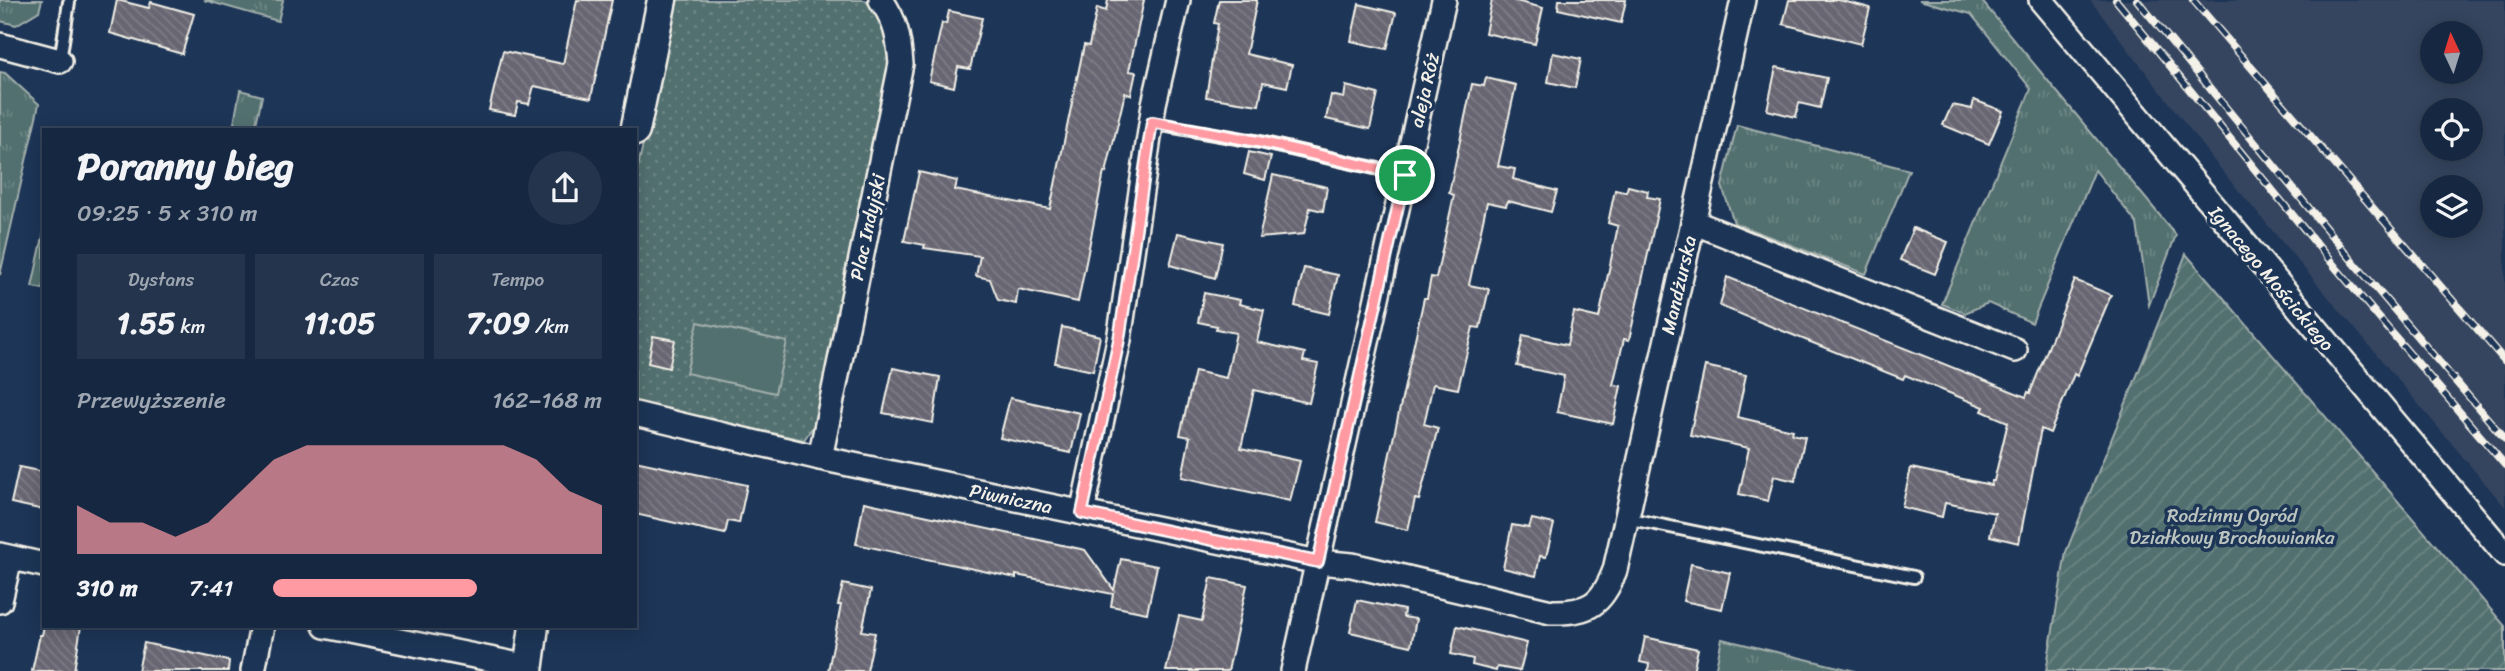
<!DOCTYPE html>
<html lang="pl">
<meta charset="utf-8">
<style>
:root{--surface:#162841;--page:#23344c;--text:#f1f3f6;--muted:#9ea6b1;--line:#35445a;--accent:#ff9aa2}
body{margin:0;font-family:Sriracha,sans-serif;background:var(--page);color:var(--text);height:100vh;display:flex;flex-direction:column;font-size:26px;white-space:nowrap}
*{box-sizing:border-box;margin:0}
p{font-size:23px;color:var(--muted)}
.icon{flex:none;width:38px;height:38px;fill:none;stroke:currentColor;stroke-width:2;stroke-linecap:round;stroke-linejoin:round}
.map{position:relative;flex:1;overflow:hidden}
.details{position:absolute;left:42px;top:128px;width:595px;height:500px;display:flex;flex-direction:column;background:var(--surface);border-radius:0px;box-shadow:0 4px 18px #0003,0 0 0 2px var(--line)}
.details>*{flex:none}
.needle{width:46px;rotate:356deg}
.controls{position:absolute;left:2420px;top:21px;display:grid;gap:14px}
.controls a{display:grid;place-items:center;width:63px;height:63px;border-radius:50%;background:var(--surface);box-shadow:0 4px 18px #0003,0 0 0 2px var(--line);font-size:35px}
.pin{position:absolute;display:grid;place-items:center;width:60px;height:60px;color:#fff;margin:-30px;border:4px solid #fff;border-radius:50%;box-shadow:0 2px 7px #0007}
.round{display:grid;place-items:center;flex:none;width:74px;height:74px;border-radius:37px;background:var(--page)}
.headline{display:flex;align-items:center;justify-content:space-between;height:119px;padding:0 35px}
h1{font-size:38px;font-weight:700;line-height:52px}
.stats{display:grid;grid-template-columns:repeat(3,1fr);gap:10px;height:119px;padding:7px 35px}
.stats div{display:grid;align-content:center;border-radius:0px;background:var(--page);text-align:center}
.stats b{font-size:30px;font-weight:700}
.stats small{font-size:19px;font-weight:400}
.stats p{font-size:19px}
.chart{height:196px;padding:14px 35px}
.chart p{display:flex;justify-content:space-between}
.chart svg{width:100%;height:126px;margin-top:7px;fill:var(--accent);opacity:.7}
ul{padding:0 35px;list-style:none;font-size:23px}
li{display:grid;grid-template-columns:112px 84px 1fr;align-items:center;height:52px}
li i{height:18px;border-radius:9px;background:var(--accent)}
.map>svg:first-child{display:block}
</style>
<div class="map">
<svg width="2505" height="671" viewBox="0 0 2505 671">
<defs>
<pattern id="grass-tufts" width="24" height="20" patternUnits="userSpaceOnUse" patternTransform="scale(1.75)"><rect width="24" height="20" fill="#527070"/><path d="M3 7l-1-3M5 7V3M7 7l1-3M15 17l-1-3M17 17v-4M19 17l1-3" fill="none" stroke="#6c8584"/></pattern>
<pattern id="park-dots" width="8" height="8" patternUnits="userSpaceOnUse" patternTransform="scale(1.75)"><rect width="8" height="8" fill="#527070"/><path d="M2 2h.1M6 6h.1" fill="none" stroke="#6c8584" stroke-width="1.8" stroke-linecap="round"/></pattern>
<pattern id="garden-furrows" width="10" height="10" patternUnits="userSpaceOnUse" patternTransform="scale(1.75)"><rect width="10" height="10" fill="#527070"/><path d="M-1 1l2-2M0 10L10 0M9 11l2-2" fill="none" stroke="#6c8584"/></pattern>
<pattern id="building-back-hatch" width="6" height="6" patternUnits="userSpaceOnUse" patternTransform="scale(1.75)"><rect width="6" height="6" fill="#686672"/><path d="M-1 5l2 2M0 0l6 6M5-1l2 2" fill="none" stroke="#7e7c86"/></pattern>
</defs>
<rect width="100%" height="100%" fill="#1d3557"/>
<filter id="ink" filterUnits="userSpaceOnUse"><feTurbulence type="fractalNoise" baseFrequency=".0143" numOctaves="2"/><feDisplacementMap in="SourceGraphic" scale="14" xChannelSelector="R" yChannelSelector="G"/><feConvolveMatrix kernelMatrix="1 2 1 2 8 2 1 2 1" color-interpolation-filters="sRGB"/></filter>
<g filter="url(#ink)">
<path fill="#34445f" fill-rule="evenodd" d="M2090,0H2505V507L2218,166ZM2432,33H2471V72H2432ZM2432,110H2471V149H2432ZM2432,187H2471V226H2432Z"/>
<g fill="url(#grass-tufts)" stroke="#a3b0ac" stroke-width="2">
<path d="M0,0H42L39,11L16,25L0,21Z"/>
<path d="M204,0H283L278,21Z"/>
<path d="M1919,0H1981L2176,235L2149,305L2137,224L2095,170L2032,323L1988,303L1965,313L1942,304L2031,89L1971,14Z"/>
<path d="M0,72L5,73L39,104L0,275Z"/>
<path d="M240,90L262,96L255,129H233Z"/>
<path d="M1737,125L1909,170L1866,274L1734,223L1722,186Z"/>
<path d="M44,232V289L32,287Z"/>
<path d="M1722,639L1855,671H1715Z"/>
</g>
<path fill="url(#park-dots)" stroke="#a3b0ac" stroke-width="2" d="M674,0H865C873,8 886,27 889,39C893,56 887,79 885,97L814,425L804,440L635,403V181Z"/>
<path fill="url(#garden-furrows)" stroke="#a3b0ac" stroke-width="2" d="M2186,254L2505,626V671H2046L2066,552Z"/>
<path fill="#527070" stroke="#a3b0ac" stroke-width="2" d="M698,322L787,342L775,393L686,373Z"/>
<g fill="url(#building-back-hatch)" stroke="#f4f1e8" stroke-width="2">
<path d="M117,0L149,8L151,2L194,14L182,54L110,33Z"/>
<path d="M577,0H612L591,98L534,86L529,104L518,102L515,115L489,110L503,51L563,64Z"/>
<path d="M1108,0H1144L1129,71L1136,72L1131,95L1125,93L1106,173L1104,172L1078,302L1018,289L1016,304L998,300L990,279L976,276L980,256L924,248L925,245L904,241L919,172L957,181L955,190L1050,209L1084,45L1089,46L1097,8L1106,11Z"/>
<path d="M1219,0H1257L1246,54L1292,65L1287,87L1263,82L1259,105L1206,97L1218,24L1214,23Z"/>
<path d="M1492,0H1512L1543,8L1535,44L1485,33Z"/>
<path d="M1559,0H1626L1621,23L1558,9Z"/>
<path d="M1789,0H1839L1870,8L1861,44L1783,24Z"/>
<path d="M1359,4L1396,13L1387,49L1351,41Z"/>
<path d="M949,11L982,18L970,69L958,67L954,87L929,81L942,23L946,24Z"/>
<path d="M1553,53L1581,59L1575,88L1548,82Z"/>
<path d="M1776,67L1827,78L1820,108L1799,103L1796,117L1767,110Z"/>
<path d="M1486,78L1516,85L1498,166L1515,169L1513,179L1557,191L1551,212L1508,201L1506,206L1487,202L1469,285L1489,289L1480,328L1473,327L1458,389L1433,384L1424,424L1438,428L1419,500L1415,499L1408,530L1375,522L1424,298H1427L1431,277L1436,278L1454,195L1449,193L1472,84L1484,86Z"/>
<path d="M1346,86L1378,94L1370,129L1326,119L1331,95L1344,98Z"/>
<path d="M1974,100L2003,111L1989,144L1943,125L1952,105L1972,109Z"/>
<path d="M1249,152L1271,157L1265,180L1244,174Z"/>
<path d="M1273,175L1327,187L1323,211L1310,208L1304,234L1259,238Z"/>
<path d="M1628,186L1648,191L1647,197L1660,199L1629,340L1624,339L1613,385L1621,386L1613,424L1557,412L1564,376L1517,366L1523,335L1567,345L1574,312L1599,318L1618,226L1608,223L1615,190L1626,192Z"/>
<path d="M1913,228L1948,242L1935,274L1900,260Z"/>
<path d="M1178,233L1223,243L1215,278L1170,265Z"/>
<path d="M1304,268L1338,275L1329,314L1295,306Z"/>
<path d="M1727,277L2026,397L2028,392L2030,393L2075,280L2111,295L2077,376L2074,374L2050,433L2041,429L2019,543L1990,536L1995,513L1945,503L1942,517L1902,507L1911,468L1991,485L1992,481H1994L2008,422L1982,411L1984,407L1905,375L1903,379L1720,306Z"/>
<path d="M1204,293L1240,300L1239,304L1264,310L1257,342L1305,353L1303,361L1318,364L1309,403L1254,390L1241,448L1300,461L1290,501L1182,477L1190,437L1180,435L1195,371L1226,378L1236,333L1216,329L1217,326L1198,322Z"/>
<path d="M1062,327L1100,336L1093,371L1055,363Z"/>
<path d="M653,336L675,340L669,368L648,363Z"/>
<path d="M1705,366L1746,375L1737,417L1793,430L1792,434L1805,437L1795,481L1774,476L1768,501L1739,494L1749,448L1690,435Z"/>
<path d="M893,368L940,377L933,423L883,413Z"/>
<path d="M1010,398L1080,413L1071,453L1000,438Z"/>
<path d="M635,461L747,485L739,523L728,521L725,534L635,514Z"/>
<path d="M19,467L44,472V510L11,503Z"/>
<path d="M864,502L1085,550L1114,590L1121,559L1157,566L1147,613L1111,606L1113,594L1016,575V578L856,544Z"/>
<path d="M1532,519L1554,524L1546,557L1540,556L1536,576L1503,568L1512,525L1529,528Z"/>
<path d="M1691,564L1730,573L1722,609L1683,601Z"/>
<path d="M1211,578L1247,585L1228,671H1166L1179,616L1202,621Z"/>
<path d="M843,584L871,590L862,631L875,633L867,671H828L841,605H838Z"/>
<path d="M1357,600L1404,610L1403,617L1416,619L1411,646L1350,632Z"/>
<path d="M44,626H81L74,671H32L40,635H42Z"/>
<path d="M1457,626L1527,643L1520,671L1497,667L1496,671L1472,665L1473,659L1451,654Z"/>
<path d="M1645,637L1698,649L1693,671H1648L1649,664L1640,662Z"/>
<path d="M144,643L229,661L228,671H138Z"/>
</g>
<g fill="none" stroke-linecap="round" stroke-linejoin="round">
<defs>
<g id="service">
<path d="M60,61L69,2"/>
<path d="M1151,123L1260,142L1405,175"/>
<path d="M1626,518L1914,577"/>
</g>
<g id="minor">
<path d="M2041,0L2505,554"/>
<path d="M0,45L60,61"/>
<path d="M1693,222L2015,350"/>
<path d="M635,414L820,458L1318,562L1352,565L1551,612C1588,613 1602,605 1615,570L1743,0"/>
<path d="M820,458L901,64C899,38 896,21 881,0"/>
<path d="M1082,513L1119,340L1154,104L1178,0"/>
<path d="M0,555L44,565"/>
<path d="M0,601L10,558"/>
<path d="M325,626L529,667"/>
<path d="M253,671L262,626"/>
<path d="M1293,671L1444,0"/>
</g>
<g id="tertiary">
<path d="M635,131L662,0"/>
<path d="M528,671L534,626"/>
</g>
</defs>
<use href="#service" stroke="#f4f1e8" stroke-width="16"/>
<use href="#minor" stroke="#f4f1e8" stroke-width="28"/>
<use href="#tertiary" stroke="#f4f1e8" stroke-width="33"/>
<use href="#service" stroke="#1d3557" stroke-width="10"/>
<use href="#minor" stroke="#1d3557" stroke-width="23"/>
<use href="#tertiary" stroke="#1d3557" stroke-width="28"/>
<defs>
<g id="rail">
<path d="M2116,0L2337,269L2505,465"/>
<path d="M2137,0L2351,259L2505,439"/>
<path d="M2193,0L2505,361"/>
</g>
</defs>
<use href="#rail" stroke="#f4f1e8" stroke-width="8"/>
<use href="#rail" stroke="#1d3557" stroke-width="5" stroke-dasharray="16" stroke-linecap="butt"/>
</g>
</g>
<g fill="none" stroke-linecap="round" stroke-linejoin="round" filter="url(#ink)">
<defs>
<path id="route" d="M1152,122L1260,142L1405,175L1318,562L1082,513L1119,340Z"/>
</defs>
<use href="#route" stroke="#fff" stroke-width="14"/>
<use href="#route" stroke="#ff9aa2" stroke-width="9"/>
</g>
<g text-anchor="middle" stroke-width="7" stroke-linejoin="round" paint-order="stroke">
<g font-size="19" fill="#f4f1e8" stroke="#1d3557">
<text transform="translate(1424 90) rotate(-77)" y="7">aleja Róż</text>
<text transform="translate(867 227) rotate(-78)" y="7">Plac Indyjski</text>
<text transform="translate(2272 278) rotate(50)" y="7">Ignacego Mościckiego</text>
<text transform="translate(1678 285) rotate(-77)" y="7">Mandżurska</text>
<text transform="translate(1011 498) rotate(12)" y="7">Piwniczna</text>
</g>
<g font-size="19" fill="#bbc4be" stroke="#1d3557">
<text x="2232" y="522">Rodzinny Ogród<tspan x="2232" dy="22">Działkowy Brochowianka</tspan></text>
</g>
</g>
</svg>
<div class="controls">
<a><svg class="needle" viewBox="-14 -14 28 28"><path d="M0-13l5 13h-10z" fill="#e53935"/><path d="M0 13l5-13h-10z" fill="#9ea6b1"/></svg></a>
<a><svg class="icon" aria-label="locate" viewBox="0 0 24 24"><circle cx="12" cy="12" r="6"/><path d="M12 2v4M12 18v4M2 12h4M18 12h4"/></svg></a>
<a><svg class="icon" aria-label="layers" viewBox="0 0 24 24"><path d="M12 4l9 5-9 5-9-5zM3 14l9 5 9-5"/></svg></a>
</div>
<div class="pin" style="left:1405px;top:175px;background:#1e9e55"><svg class="icon" aria-label="arrive" viewBox="0 0 24 24"><path d="M6 21V4h12l-3 4 3 4H6"/></svg></div>
<section class="details">
<div class="headline"><div><h1>Poranny bieg</h1><p>09:25 · 5 × 310 m</p></div><a class="round"><svg class="icon" aria-label="share" viewBox="0 0 24 24"><path d="M12 15V3M7 8l5-5 5 5M5 13v7h14v-7"/></svg></a></div>
<div class="stats">
<div><p>Dystans</p><b>1.55<small> km</small></b></div>
<div><p>Czas</p><b>11:05</b></div>
<div><p>Tempo</p><b>7:09<small> /km</small></b></div>
</div>
<div class="chart"><p><span>Przewyższenie</span>162–168 m</p>
<svg viewBox="0 0 160 44" preserveAspectRatio="none"><path d="M0 44V27L10 33L20 33L30 38L40 33L50 22L60 11L70 6L80 6L90 6L100 6L110 6L120 6L130 6L140 11L150 22L160 27V44z"/></svg>
</div>
<ul>
<li><b>310 m</b>7:41<i style="width:62%"></i></li>
</ul>
</section>
</div>
